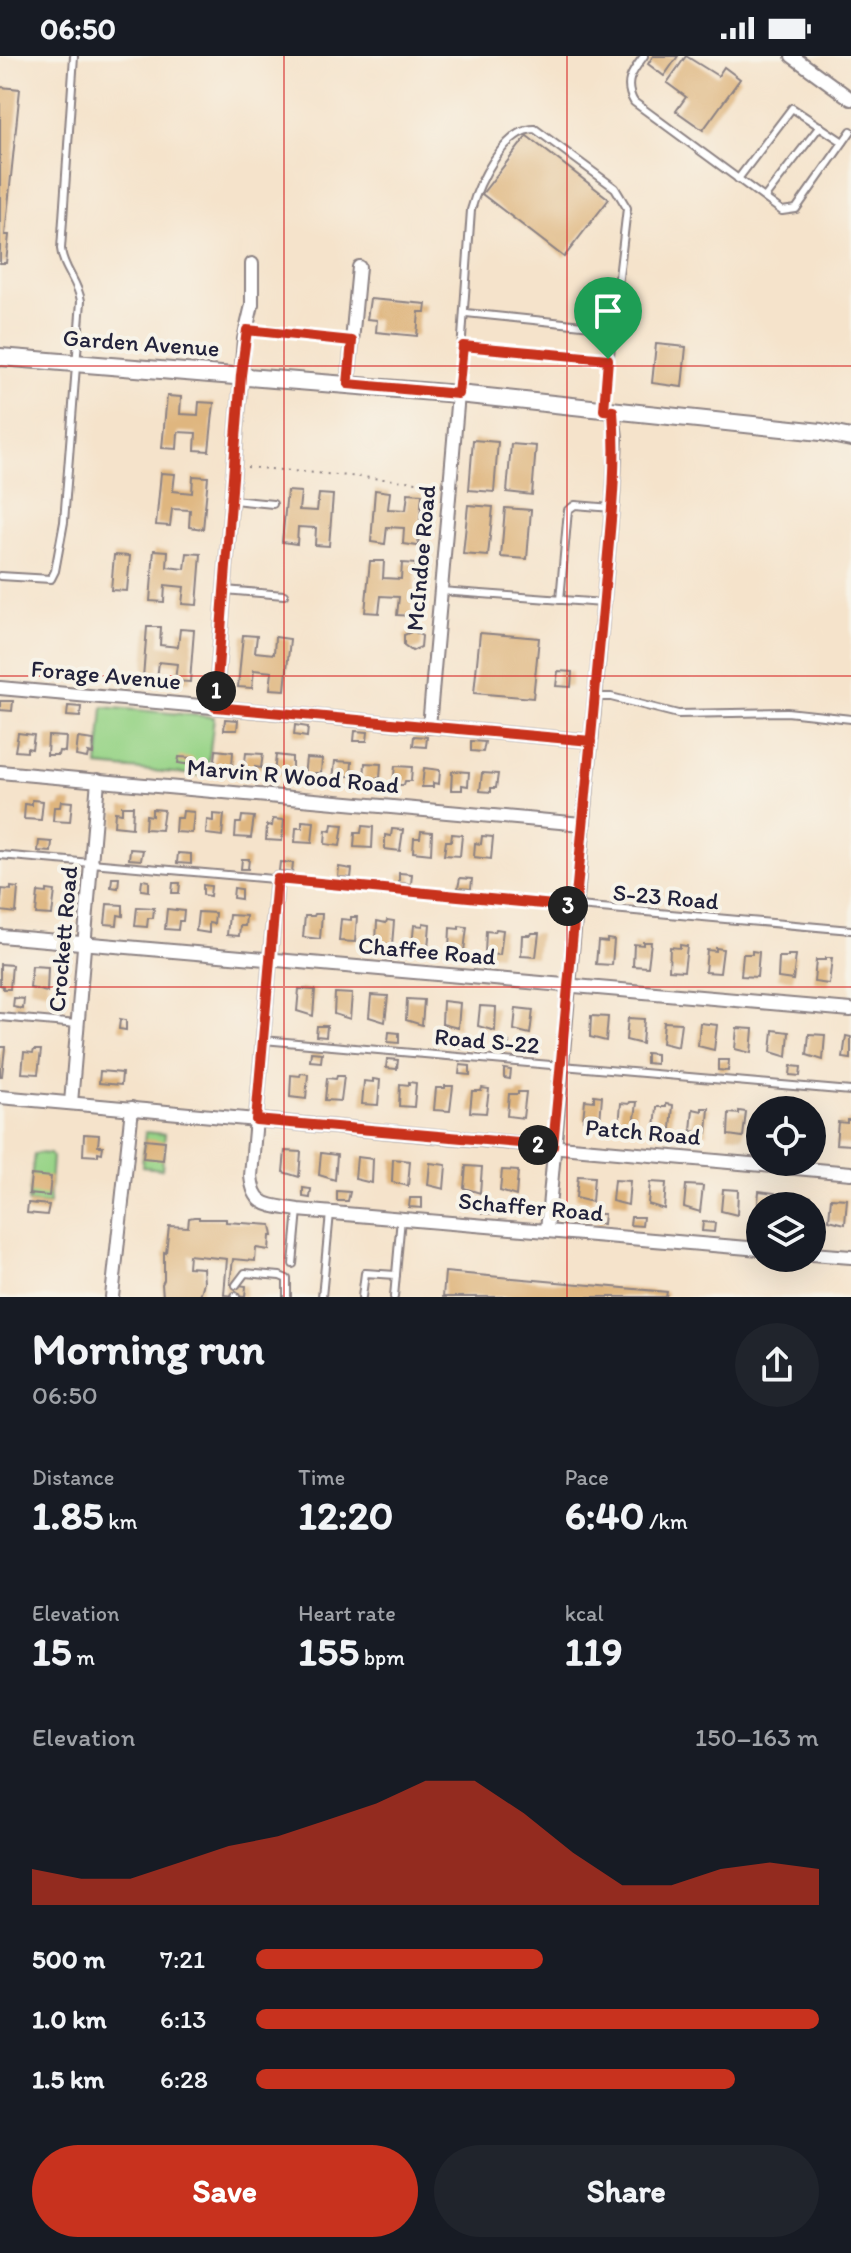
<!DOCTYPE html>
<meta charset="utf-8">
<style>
:root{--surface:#171b24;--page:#20242c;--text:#f1f3f6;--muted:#9ea1a6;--accent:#c8321e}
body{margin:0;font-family:Itim,sans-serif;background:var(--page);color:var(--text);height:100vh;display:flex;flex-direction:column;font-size:30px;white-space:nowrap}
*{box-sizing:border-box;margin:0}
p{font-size:26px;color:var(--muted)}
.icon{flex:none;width:44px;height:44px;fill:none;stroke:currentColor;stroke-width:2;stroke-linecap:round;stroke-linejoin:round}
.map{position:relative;height:1241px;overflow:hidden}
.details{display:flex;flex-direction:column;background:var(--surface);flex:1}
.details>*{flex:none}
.controls{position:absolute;left:746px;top:1040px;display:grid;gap:16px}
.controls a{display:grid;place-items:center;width:80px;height:80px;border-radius:50%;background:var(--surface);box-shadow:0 8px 32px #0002;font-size:40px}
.pin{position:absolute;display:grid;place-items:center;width:68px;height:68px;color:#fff;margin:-82px -34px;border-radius:50% 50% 50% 0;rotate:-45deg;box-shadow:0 0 8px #0007}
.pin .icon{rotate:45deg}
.km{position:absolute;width:40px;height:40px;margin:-20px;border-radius:50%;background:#222;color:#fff;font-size:22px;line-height:40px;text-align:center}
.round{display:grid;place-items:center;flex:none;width:84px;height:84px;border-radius:42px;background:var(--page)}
.head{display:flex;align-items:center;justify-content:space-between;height:136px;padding:0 32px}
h1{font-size:44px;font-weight:700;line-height:60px}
.metrics{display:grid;grid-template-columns:repeat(3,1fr);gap:12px;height:136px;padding:8px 32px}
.metrics div{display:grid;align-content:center}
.metrics b{font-size:40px;font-weight:700}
.metrics small{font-size:22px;font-weight:400}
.metrics p{font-size:22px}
.chart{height:224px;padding:16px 32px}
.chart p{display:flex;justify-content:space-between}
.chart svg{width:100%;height:144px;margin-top:8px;fill:var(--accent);opacity:.7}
.cta{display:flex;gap:16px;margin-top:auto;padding:16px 32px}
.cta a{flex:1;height:92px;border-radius:48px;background:var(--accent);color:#fff;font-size:32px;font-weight:700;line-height:92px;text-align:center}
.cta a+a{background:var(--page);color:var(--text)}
ul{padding:0 32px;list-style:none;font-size:26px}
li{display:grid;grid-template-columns:128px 96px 1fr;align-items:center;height:60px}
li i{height:20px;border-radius:10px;background:var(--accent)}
.status{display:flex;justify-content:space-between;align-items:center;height:56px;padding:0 40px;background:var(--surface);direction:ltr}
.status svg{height:22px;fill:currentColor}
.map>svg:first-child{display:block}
</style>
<div class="status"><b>06:50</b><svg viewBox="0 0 49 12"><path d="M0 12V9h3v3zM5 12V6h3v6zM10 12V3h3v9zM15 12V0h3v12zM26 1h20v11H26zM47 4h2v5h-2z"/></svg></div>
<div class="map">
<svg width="851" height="1241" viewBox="0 0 851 1241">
<rect width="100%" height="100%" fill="#f7f3e8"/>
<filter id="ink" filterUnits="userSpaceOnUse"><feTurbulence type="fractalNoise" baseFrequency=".0125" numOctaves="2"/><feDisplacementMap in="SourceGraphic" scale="16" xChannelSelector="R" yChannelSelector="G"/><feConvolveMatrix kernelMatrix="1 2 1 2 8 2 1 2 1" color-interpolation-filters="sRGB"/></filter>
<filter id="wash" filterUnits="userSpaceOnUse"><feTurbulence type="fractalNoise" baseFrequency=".006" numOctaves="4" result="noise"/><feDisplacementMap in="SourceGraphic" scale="32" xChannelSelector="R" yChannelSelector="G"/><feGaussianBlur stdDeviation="1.8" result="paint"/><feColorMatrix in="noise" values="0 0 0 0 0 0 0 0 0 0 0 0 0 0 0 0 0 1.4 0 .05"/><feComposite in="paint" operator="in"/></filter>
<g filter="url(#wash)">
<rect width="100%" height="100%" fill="#f5e3cb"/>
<g fill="#99d488" stroke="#5e7b62" stroke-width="2">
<path d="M103,651L214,661L207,720L98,710Z"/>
<path d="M145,1076L165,1078L162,1113L142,1111Z"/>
<path d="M38,1097L50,1098L52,1101L49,1149L28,1147L34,1099Z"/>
</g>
<g id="blocks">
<g fill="#dfb67f">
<path d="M653,0H678L664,20L648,8Z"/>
<path d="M686,0L718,20L724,11L740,23L703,74L676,55L686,41L667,27Z"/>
<path d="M0,31L20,33L5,179H9L6,207H0Z"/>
<path d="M527,80L609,143L564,201L482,138Z"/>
<path d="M370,243L426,248L425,256H419L417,280L376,276L377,264L367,263Z"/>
<path d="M656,288L686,291L682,331L652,327Z"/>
<path d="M167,340L181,341L180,358L198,359L199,346L214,347L209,395L195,394L196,377L178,376L177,393L162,392Z"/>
<path d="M473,384L498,386L494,436L469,434Z"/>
<path d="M511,388L536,390L532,439L507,436Z"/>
<path d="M161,417L175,418L173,435L192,437L193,420L208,421L203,473L189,471L190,454L172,453L170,470L156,469Z"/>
<path d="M375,434L390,436L388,453L406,454L408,437L422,438L418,490L403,488L404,472L387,471L385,488L371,486Z"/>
<path d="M287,435L301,436L299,454L317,455L319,438L333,439L329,490L315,489L316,472L298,471L297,488L282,486Z"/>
<path d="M468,449L493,451L488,500L463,498Z"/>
<path d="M505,452L531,454L527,503L501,501Z"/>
<path d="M154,494L168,495L167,511L185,513L187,497L201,498L197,549L182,548L184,531L165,529L164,546L150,545Z"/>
<path d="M114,499L130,500L127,535L111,534Z"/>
<path d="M370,505H384L383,522L401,523L402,507L416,508L412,560L397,559L399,541L381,540L379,557L365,556Z"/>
<path d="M147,571H161L160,589L178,591L180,573L194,574L190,626L175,625L177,608L159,606L157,623L143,622Z"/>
<path d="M413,575L422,580L421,591L412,595L404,589V579Z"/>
<path d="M480,577L539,582L533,642L474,637Z"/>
<path d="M243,579L257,580L255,596L274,598L275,581L290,583L285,634L270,633L272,616L254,614L252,632L238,631Z"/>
<path d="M558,615L572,616L571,631L556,630Z"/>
<path d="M0,645H13L12,655L0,654Z"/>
<path d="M68,650L81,651L80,661L67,660Z"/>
<path d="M225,663L238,664L237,674H224Z"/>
<path d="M295,669L308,671L307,681L294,679Z"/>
<path d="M355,675L368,676L367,685H354Z"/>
<path d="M18,677L34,679L32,693L27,692V696L15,695Z"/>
<path d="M48,680L66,681L65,696L59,695L58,699H47Z"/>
<path d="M414,680L427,681L426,691L413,690Z"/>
<path d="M78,682L94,684L93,698L88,697L87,702L76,700Z"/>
<path d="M471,685L485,686L483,696L471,695Z"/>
<path d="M216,694L233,696L232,710L226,709L225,714L214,713Z"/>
<path d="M246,697L263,698L261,712L255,711V716L244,715Z"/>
<path d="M276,699L292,701V715L285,714V719L274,718Z"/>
<path d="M179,701L193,702L192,709L178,707Z"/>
<path d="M306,702L322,703L321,717H315V721L304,720Z"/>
<path d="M335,705L352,706L351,720H345V724H333Z"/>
<path d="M365,707L381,708L380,722H375L374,726L364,725Z"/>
<path d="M395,710L412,711L411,725H405L404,729H393Z"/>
<path d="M424,712L440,714L439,728L433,727V731H422Z"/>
<path d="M452,715L469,716L468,730L462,729V734H451Z"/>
<path d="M482,717L498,718L496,732H491V736L480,735Z"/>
<path d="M32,744L43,745L41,764L24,763L25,748L32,749Z"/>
<path d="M61,745L72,746L70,766L53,765L54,751H60Z"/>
<path d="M122,750H133L132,772L114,770L115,756L122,757Z"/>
<path d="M152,753L164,754L161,774L145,773L146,759L152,760Z"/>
<path d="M183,755L194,756L192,777L175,776L176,762H182Z"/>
<path d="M213,758L224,759L222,780L206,778L207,764L213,765Z"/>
<path d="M242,760L254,761L251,782L235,781L236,767H241Z"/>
<path d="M273,763L284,764L282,785L266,784L267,769L272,770Z"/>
<path d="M302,765L314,766L312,787L295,786L296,772H302Z"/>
<path d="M332,768L343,769L340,790L325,788L326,774L331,775Z"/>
<path d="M362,770L373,771L372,792L354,791L355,777H361Z"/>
<path d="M392,773L403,774L400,795L385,793V779L391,780Z"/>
<path d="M421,775L432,776L431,798L413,796L414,782H420Z"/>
<path d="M452,778L462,779L460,800L444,799L446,785H451Z"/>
<path d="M482,780L493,781L491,803L474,801L475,787L481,788Z"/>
<path d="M39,785L52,786L51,796L38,795Z"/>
<path d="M130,793L143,794L141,804L129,803Z"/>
<path d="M178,797L191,798V808L177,807Z"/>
<path d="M242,803H249L248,813H241Z"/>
<path d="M280,806L293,807L292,817L279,815Z"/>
<path d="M339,811L352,813L351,822L338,821Z"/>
<path d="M399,817L412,818L411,828L399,827Z"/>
<path d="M112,822H119L118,832L111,831Z"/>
<path d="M460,822L472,823L471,833L458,832Z"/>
<path d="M142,824L149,825V835L141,834Z"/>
<path d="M173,827H180L179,837H172Z"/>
<path d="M203,829L211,830L210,840L203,839Z"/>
<path d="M11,831L18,832L16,857L0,855L2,833L11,834Z"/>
<path d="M234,832L241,833V843L233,842Z"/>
<path d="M47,834L55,835L52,859L36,858L38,836L47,837Z"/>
<path d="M107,848L123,849V860L118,859L117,869L105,868Z"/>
<path d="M137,851L154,852L153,862H148L147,871L135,870Z"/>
<path d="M167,853L184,855L183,865H179L178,874L165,873Z"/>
<path d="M198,856L215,857L214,868L209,867V877L196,875Z"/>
<path d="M315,858H322L320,883L303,881L305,860H314Z"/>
<path d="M229,859L246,860L245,870H240L239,880L227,879Z"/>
<path d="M351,861H357L355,886L339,885L341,863L351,864Z"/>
<path d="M387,864L394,865L392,889L376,887L377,865L386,867Z"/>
<path d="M423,867L430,868L428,893L412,891L414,869L423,870Z"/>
<path d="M459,870L467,871L464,895L449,894L450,872L459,873Z"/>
<path d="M496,873L503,874L500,899L485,898L486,875L495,876Z"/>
<path d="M532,877H539L536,901L521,900L522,879H531Z"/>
<path d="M607,883L614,884L612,909L596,908L598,885L607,886Z"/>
<path d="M643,886H651L648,911L633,910L634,888L643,889Z"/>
<path d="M680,889L687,890L684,915L669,914L670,891L680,892Z"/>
<path d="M716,892L723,893L720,917L705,916L707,894L716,895Z"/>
<path d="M752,895L759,896L757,921L741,920L743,898H752Z"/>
<path d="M788,899H796L793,924L778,922L779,901H788Z"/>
<path d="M825,902H832L829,928L814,926L816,904H825Z"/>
<path d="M0,908L12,909L10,933H3V930L0,929Z"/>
<path d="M32,910L48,911L47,936L30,932Z"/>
<path d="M299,933L315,934L313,960L297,955Z"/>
<path d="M335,937L352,938L350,963L334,958Z"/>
<path d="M371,939L388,940L385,966L369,961Z"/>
<path d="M14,942L24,943L23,953L13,951Z"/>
<path d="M407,943L424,944L422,969L406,964Z"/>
<path d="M443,945L460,947L458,972L442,968Z"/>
<path d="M480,950L496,951L495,975L478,970Z"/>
<path d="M516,952L533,954L530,978L514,974Z"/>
<path d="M591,960L608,961L606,985L590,981Z"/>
<path d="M628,962L644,963L642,988L626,984Z"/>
<path d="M120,963L126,964V974L119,973Z"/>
<path d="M664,966L681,967L678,991L662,987Z"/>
<path d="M700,967L717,969L714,994L698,990Z"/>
<path d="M317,970H327L326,981L316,980Z"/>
<path d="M737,972L753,973L751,997L735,993Z"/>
<path d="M773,974L789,976L787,1001L771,996Z"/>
<path d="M389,976L399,977V987L388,986Z"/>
<path d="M809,978L825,979L823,1004L807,999Z"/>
<path d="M846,980L851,981V1003L843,1002Z"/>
<path d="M460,982L472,983L471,993L459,992Z"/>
<path d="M498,985L509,986L508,996L497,995Z"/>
<path d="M0,991H5L2,1020H0Z"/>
<path d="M34,994H41L38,1018L22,1017L24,996L33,997Z"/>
<path d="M311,996L322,997L321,1006L310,1005Z"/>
<path d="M646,997L656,998V1008L646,1007Z"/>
<path d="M387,1003L398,1004L397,1013L386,1012Z"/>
<path d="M718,1004H729L728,1015L718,1014Z"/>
<path d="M460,1009L470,1010V1019L459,1018Z"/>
<path d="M791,1010L801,1011L800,1020L790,1019Z"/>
<path d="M504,1013L511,1014L510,1023L504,1022Z"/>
<path d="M100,1015L122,1017L121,1029L99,1027Z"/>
<path d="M301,1017L308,1018L306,1043L290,1041L291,1019L300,1020Z"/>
<path d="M337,1020H344L341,1045L325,1044L327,1022L336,1023Z"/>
<path d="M373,1023L380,1024L378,1049L362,1048L364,1025L373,1026Z"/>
<path d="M409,1026L416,1027L414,1051L399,1050L400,1028L409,1029Z"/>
<path d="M445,1030H453L450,1055L434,1054L436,1032H445Z"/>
<path d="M482,1032L489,1033L486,1057L470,1056L472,1035H481Z"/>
<path d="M518,1036H526L523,1062L507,1060L509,1038H518Z"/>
<path d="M594,1039L602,1040L600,1066L583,1064L585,1044L594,1045Z"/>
<path d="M630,1046H637L634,1071L619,1070L621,1047L629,1048Z"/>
<path d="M666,1048L673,1049L671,1073L655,1072L657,1051H666Z"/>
<path d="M702,1052H709L707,1077L691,1075L693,1053L702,1055Z"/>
<path d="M739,1055L746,1056L743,1081L728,1079L729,1057L739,1058Z"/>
<path d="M812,1061L818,1062L815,1087H812Z"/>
<path d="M847,1064H851V1089L836,1088L838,1066L847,1067Z"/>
<path d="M84,1078L99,1079L98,1090H103L102,1097L98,1096V1100L83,1099Z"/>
<path d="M145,1083L165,1085L163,1104L143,1102Z"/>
<path d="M285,1095L301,1096L299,1121L283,1116Z"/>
<path d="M321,1097L337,1099L335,1124L319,1119Z"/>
<path d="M357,1101L373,1103L372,1127L355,1123Z"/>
<path d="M393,1103L410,1105L408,1130L392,1126Z"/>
<path d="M430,1107L446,1109L444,1133L428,1129Z"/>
<path d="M466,1110L482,1111L480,1137L464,1132Z"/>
<path d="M502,1114L518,1115L516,1140L500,1135Z"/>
<path d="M31,1119L51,1121L49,1140L29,1138Z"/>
<path d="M578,1120L594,1121L592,1146L576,1142Z"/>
<path d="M614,1124L630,1125L628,1149L612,1145Z"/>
<path d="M650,1126L666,1127L664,1153L648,1148Z"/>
<path d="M686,1129L703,1130L700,1156L684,1151Z"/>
<path d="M303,1132L311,1133L310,1142L303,1141Z"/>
<path d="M723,1133L738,1134L737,1159L721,1155Z"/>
<path d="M337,1135L350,1136L348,1145H337Z"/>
<path d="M759,1135L775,1137L774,1150H760V1158H757Z"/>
<path d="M795,1139L811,1141V1150H794Z"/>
<path d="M410,1142H422V1152L409,1151Z"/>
<path d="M831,1142L847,1143L845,1168L829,1164Z"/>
<path d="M28,1147L49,1149L47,1159L27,1157Z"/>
<path d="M483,1148H494V1158L482,1157Z"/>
<path d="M598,1158H604L603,1168L596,1167Z"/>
<path d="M194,1161H199V1163H226V1166L271,1169L273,1180H270L269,1194L256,1192L255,1205L233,1203L230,1228L246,1230L245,1241L224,1239L227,1203L189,1199L188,1211L203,1212L204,1226L200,1241H163L162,1228L164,1224V1196L166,1197L169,1170L188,1171L189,1162Z"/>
<path d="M631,1161H643L642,1170L630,1169Z"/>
<path d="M703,1166L715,1167L714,1176L702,1175Z"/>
<path d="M445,1216L667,1236L666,1241H443Z"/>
</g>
</g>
</g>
<g filter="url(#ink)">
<use href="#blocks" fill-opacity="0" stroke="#8c8283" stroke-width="2"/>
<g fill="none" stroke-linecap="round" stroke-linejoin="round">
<defs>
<g id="service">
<path d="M644,0C632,16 623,27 634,46L782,155L796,153L851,75"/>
<path d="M738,123L792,52L843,86"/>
<path d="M765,141L820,70"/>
<path d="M466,257L612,272"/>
<path d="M247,274L351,284"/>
<path d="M463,290L608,303"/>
<path d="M458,338L471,154C478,128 504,73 535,73L615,132L627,152L604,351"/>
<path d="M233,444L273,448"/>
<path d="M0,520L51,523L55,515L64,466L81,245C78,225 63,213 61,193L74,0"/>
<path d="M225,534L284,539"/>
<path d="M441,535L603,547"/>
<path d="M560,544L568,454L575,449L612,452"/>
<path d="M595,641H611L678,658L787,656L851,663"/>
<path d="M0,799L851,874"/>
<path d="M0,961L77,968"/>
<path d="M263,984L851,1035"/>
<path d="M293,1208L298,1154"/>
<path d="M236,1229L245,1217L280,1220L287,1223V1241"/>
<path d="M235,1240L236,1241"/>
<path d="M322,1241L330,1157"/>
<path d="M362,1241L365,1217L396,1219"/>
<path d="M394,1241L401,1162"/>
</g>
<g id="minor">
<path d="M792,0L851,43"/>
<path d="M348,328L359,211"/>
<path d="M0,632L591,685"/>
<path d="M215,651L244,283L252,249V208"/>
<path d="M429,671L458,338"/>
<path d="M0,716L582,768"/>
<path d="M277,823L251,1120C254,1152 270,1149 298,1154L760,1193"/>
<path d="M0,880L851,954"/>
<path d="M0,1041L851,1117"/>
<path d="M71,1047L98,724"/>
<path d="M547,1174L613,442L616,382L613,355"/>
<path d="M812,1198L851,1201"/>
<path d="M112,1241L132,1052"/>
</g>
<path id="tertiary" d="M0,301L458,338L821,376L851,382"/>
</defs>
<use href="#service" stroke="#8c8283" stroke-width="10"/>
<use href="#minor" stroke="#8c8283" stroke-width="16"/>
<use href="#tertiary" stroke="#8c8283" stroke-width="20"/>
<path stroke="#8c8283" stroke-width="2" stroke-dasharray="2 6" stroke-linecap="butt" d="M247,411L440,428"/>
<use href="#service" stroke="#fff" stroke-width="6"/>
<use href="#minor" stroke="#fff" stroke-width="12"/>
<use href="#tertiary" stroke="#fff" stroke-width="16"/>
</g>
</g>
<g fill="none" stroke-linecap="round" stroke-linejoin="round" filter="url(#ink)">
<defs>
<path id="route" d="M608,303L463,290L458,338L348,328L352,285L247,274L241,319L215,651L591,685L553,1090L256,1064L277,823L575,851C584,748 595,645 604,542C609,480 618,417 613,355L604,354L608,303"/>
</defs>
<use href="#route" stroke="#fff" stroke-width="16"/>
<use href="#route" stroke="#c8321e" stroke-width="10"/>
</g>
<path fill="none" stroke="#d62828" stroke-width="2" stroke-opacity="0.55" d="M284,0V1241M567,0V1241M0,310H851M0,620H851M0,931H851"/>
<g text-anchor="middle" stroke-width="8" stroke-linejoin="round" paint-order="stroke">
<g font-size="24" fill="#22223b" stroke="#f7f3e8">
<text transform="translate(141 287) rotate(4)" y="8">Garden Avenue</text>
<text transform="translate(421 502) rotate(-85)" y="8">McIndoe Road</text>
<text transform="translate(106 619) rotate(5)" y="8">Forage Avenue</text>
<text transform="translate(293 720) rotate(5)" y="8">Marvin R Wood Road</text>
<text transform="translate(666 841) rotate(5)" y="8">S-23 Road</text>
<text transform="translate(63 883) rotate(-85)" y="8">Crockett Road</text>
<text transform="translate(427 895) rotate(5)" y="8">Chaffee Road</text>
<text transform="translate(487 985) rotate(5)" y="8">Road S-22</text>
<text transform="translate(643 1076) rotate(5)" y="8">Patch Road</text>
<text transform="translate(531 1151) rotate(5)" y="8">Schaffer Road</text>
</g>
</g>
</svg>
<div class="controls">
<a><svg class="icon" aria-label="locate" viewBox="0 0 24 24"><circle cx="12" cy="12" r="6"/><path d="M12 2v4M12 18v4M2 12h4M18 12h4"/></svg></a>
<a><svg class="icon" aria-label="layers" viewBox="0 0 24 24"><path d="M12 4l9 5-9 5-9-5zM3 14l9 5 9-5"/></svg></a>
</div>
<div class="pin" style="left:608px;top:303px;background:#1e9e55"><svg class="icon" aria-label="arrive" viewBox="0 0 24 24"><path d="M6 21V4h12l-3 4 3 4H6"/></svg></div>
<b class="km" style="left:216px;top:635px">1</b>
<b class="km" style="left:538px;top:1089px">2</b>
<b class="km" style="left:568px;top:850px">3</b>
</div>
<section class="details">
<div class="head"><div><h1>Morning run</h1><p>06:50</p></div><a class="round"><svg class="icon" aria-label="share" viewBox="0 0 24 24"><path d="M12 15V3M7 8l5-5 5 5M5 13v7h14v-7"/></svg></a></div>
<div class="metrics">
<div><p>Distance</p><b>1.85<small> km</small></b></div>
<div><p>Time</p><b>12:20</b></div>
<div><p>Pace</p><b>6:40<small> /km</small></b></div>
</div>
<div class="metrics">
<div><p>Elevation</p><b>15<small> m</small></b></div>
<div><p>Heart rate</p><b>155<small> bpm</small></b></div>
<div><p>kcal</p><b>119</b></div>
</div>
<div class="chart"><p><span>Elevation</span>150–163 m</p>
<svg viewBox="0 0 160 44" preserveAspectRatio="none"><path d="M0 44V33L10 36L20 36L30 31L40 26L50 23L60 18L70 13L80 6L90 6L100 16L110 28L120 38L130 38L140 33L150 31L160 33V44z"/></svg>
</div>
<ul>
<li><b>500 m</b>7:21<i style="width:51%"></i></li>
<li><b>1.0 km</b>6:13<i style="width:100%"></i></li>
<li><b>1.5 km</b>6:28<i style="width:85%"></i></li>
</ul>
<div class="cta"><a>Save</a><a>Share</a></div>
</section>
